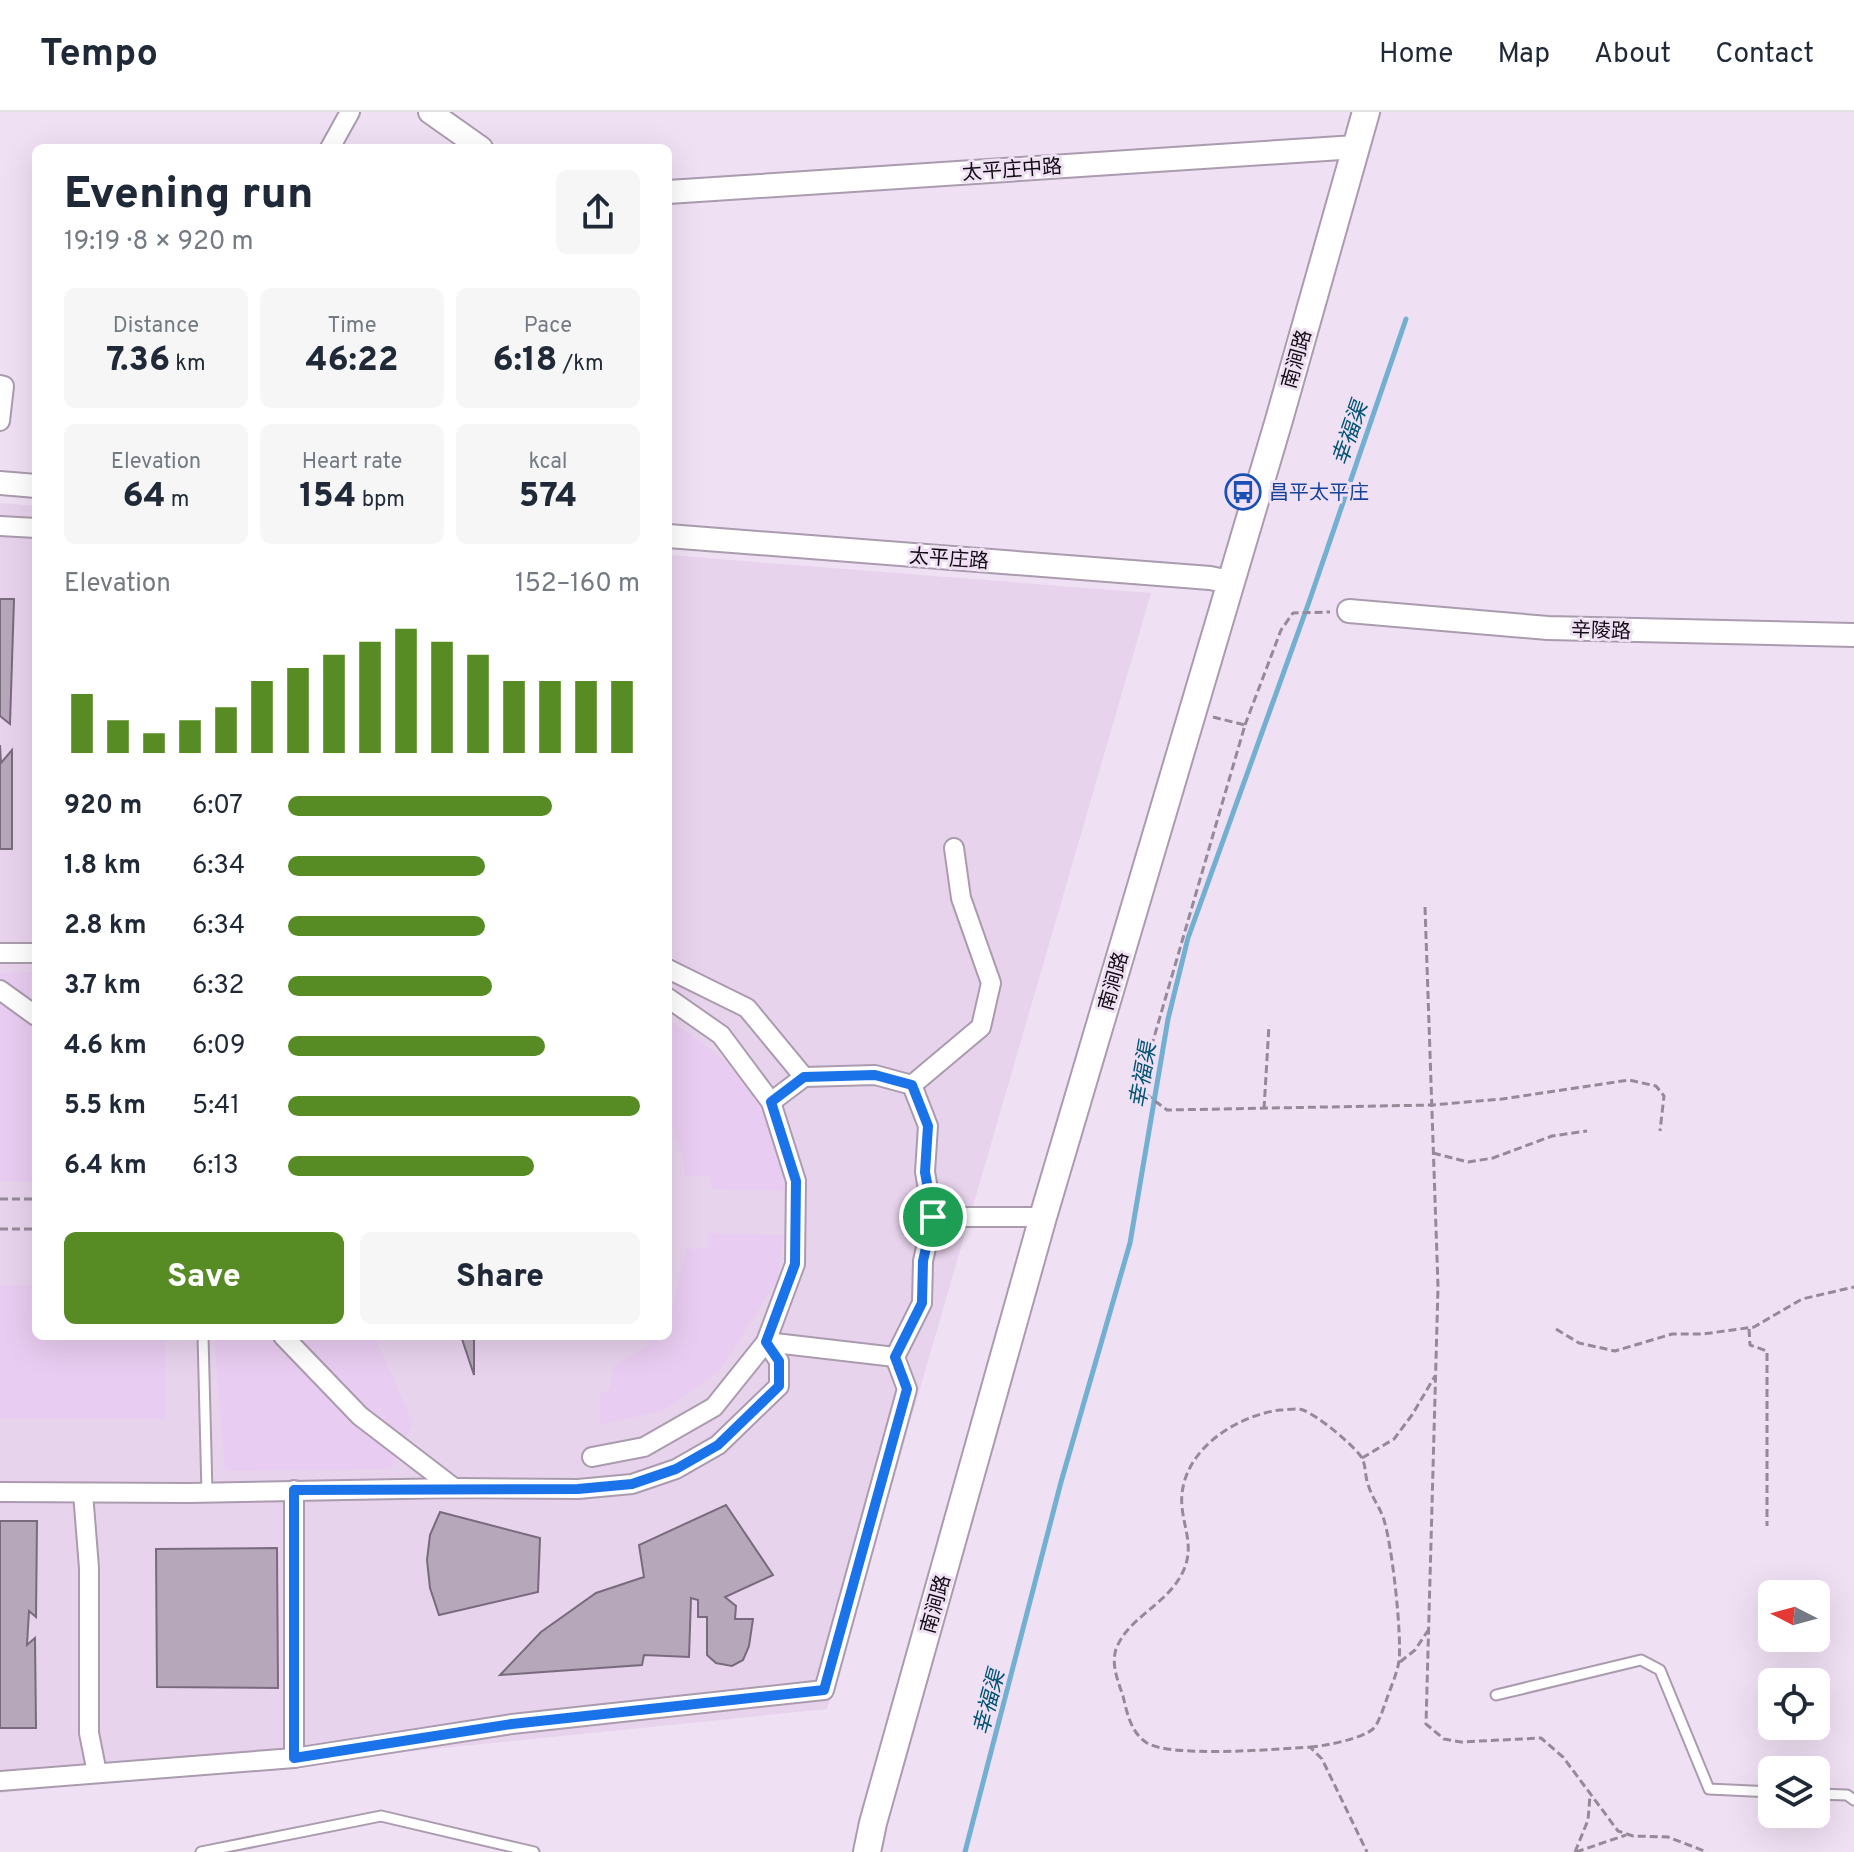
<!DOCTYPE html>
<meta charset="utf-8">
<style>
:root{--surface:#fff;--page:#f6f6f7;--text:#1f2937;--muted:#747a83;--line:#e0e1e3;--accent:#578b24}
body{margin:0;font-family:Overpass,"Noto Sans SC",sans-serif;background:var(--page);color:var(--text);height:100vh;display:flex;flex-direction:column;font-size:30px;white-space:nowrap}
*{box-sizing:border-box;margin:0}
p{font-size:26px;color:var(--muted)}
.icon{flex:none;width:44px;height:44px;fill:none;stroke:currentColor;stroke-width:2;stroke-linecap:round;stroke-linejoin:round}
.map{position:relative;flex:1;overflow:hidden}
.details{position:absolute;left:32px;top:32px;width:640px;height:1196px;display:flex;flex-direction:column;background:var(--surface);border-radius:12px;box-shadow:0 8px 32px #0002}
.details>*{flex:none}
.needle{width:52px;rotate:276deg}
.fabs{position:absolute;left:1758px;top:1468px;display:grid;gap:16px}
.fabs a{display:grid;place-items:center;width:72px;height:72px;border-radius:12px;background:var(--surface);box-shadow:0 8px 32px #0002;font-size:40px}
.pin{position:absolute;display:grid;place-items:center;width:68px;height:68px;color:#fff;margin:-34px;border:4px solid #fff;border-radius:50%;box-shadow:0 2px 8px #0007}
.round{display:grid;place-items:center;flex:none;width:84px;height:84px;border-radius:12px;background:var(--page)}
.overview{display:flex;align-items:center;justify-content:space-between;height:136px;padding:0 32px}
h1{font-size:44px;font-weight:800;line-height:60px}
.stats{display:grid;grid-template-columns:repeat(3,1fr);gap:12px;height:136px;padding:8px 32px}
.stats div{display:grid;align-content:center;border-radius:12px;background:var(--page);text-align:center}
.stats b{font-size:34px;font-weight:800}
.stats small{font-size:22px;font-weight:400}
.stats p{font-size:22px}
.chart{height:224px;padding:16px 32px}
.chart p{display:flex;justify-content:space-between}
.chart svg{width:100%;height:144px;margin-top:8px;stroke:var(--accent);stroke-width:6}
.cta{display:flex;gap:16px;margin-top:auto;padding:16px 32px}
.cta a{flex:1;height:92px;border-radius:12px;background:var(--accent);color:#fff;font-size:32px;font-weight:800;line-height:92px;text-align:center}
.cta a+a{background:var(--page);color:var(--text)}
ul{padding:0 32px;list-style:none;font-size:26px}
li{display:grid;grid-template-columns:128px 96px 1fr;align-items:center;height:60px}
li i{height:20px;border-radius:10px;background:var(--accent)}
header{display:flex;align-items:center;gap:48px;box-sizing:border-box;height:112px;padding:0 40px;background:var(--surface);border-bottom:2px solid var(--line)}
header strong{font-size:38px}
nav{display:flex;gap:44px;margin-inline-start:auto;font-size:28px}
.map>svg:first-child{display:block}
</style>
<header>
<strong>Tempo</strong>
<nav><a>Home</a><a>Map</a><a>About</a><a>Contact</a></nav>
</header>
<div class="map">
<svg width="1854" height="1740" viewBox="0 0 1854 1740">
<rect width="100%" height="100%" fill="#f0e0f4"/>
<path fill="#e8d3ed" d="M0,391L36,394V1224H668V443L1151,481L827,1597L0,1681Z"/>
<g fill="#e9ccf1">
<path d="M36,860V1070L0,1069V861Z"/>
<path d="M668,907C745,957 768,988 785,1079L713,1077L709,1064H685L683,1045L668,1004Z"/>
<path d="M708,1121L784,1123L777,1169L719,1259L665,1298L600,1313V1282L610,1277L613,1255L648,1233L653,1224H668V1201L673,1193L686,1137L708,1136Z"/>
<path d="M0,1173H36V1224H165V1307H0Z"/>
<path d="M214,1224H375L413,1311L391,1357L225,1359Z"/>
</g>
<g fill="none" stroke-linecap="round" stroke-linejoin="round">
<path stroke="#73afd0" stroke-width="5" d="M965,1740L1061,1370L1130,1131L1168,907L1188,826L1309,490L1406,207"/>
</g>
<g fill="#b7a7ba" stroke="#796b7d" stroke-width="2">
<path d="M0,487H14L10,612L0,604Z"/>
<path d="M0,633L1,651L12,638V737H0Z"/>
<path d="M461,1224H474V1263Z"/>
<path d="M726,1393L773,1463L725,1485L736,1494L735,1507H753L749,1534L743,1548L732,1554L716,1551L707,1543V1505H698V1488L691,1486L689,1545L644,1543L642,1553L500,1563L541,1520L596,1481L644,1465L639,1433Z"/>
<path d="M440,1400L540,1426L538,1480L439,1503L430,1476L427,1448L430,1423Z"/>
<path d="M0,1409H37L36,1505L29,1499L27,1533L35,1526L36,1616H0Z"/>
<path d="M277,1436L278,1576L157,1575L156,1437Z"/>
</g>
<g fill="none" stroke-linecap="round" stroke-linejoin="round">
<defs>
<g id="service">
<path d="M203,1224L207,1381"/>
<path d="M1496,1583L1641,1548L1660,1558L1709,1677L1772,1680"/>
<path d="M1816,1682L1847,1683L1854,1688"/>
<path d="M201,1740L381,1704L534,1740"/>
</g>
<g id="minor">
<path d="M330,36L350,0"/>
<path d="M0,273L4,274L0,309"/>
<path d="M0,414L36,416"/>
<path d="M0,841H36"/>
<path d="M668,857L747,896L804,965"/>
<path d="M0,878L36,904"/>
<path d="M912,973L981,915L991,871L961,786L954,736"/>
<path d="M933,1105H1043"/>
<path d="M283,1224L360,1304L454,1376"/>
<path d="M766,1230L895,1245L922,1191L923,1149L933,1105L925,1060L928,1014L912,973L875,963L804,965L771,990"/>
<path d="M592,1345L644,1335L714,1295L766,1230L795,1152L796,1069L771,990L721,923L668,886"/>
<path d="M0,1380L189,1381L454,1376L578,1377L632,1372L676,1357L718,1333L779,1274V1249L766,1230"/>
<path d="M83,1381L89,1456V1621L97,1661"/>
<path d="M294,1646V1378"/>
<path d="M0,1669L294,1646L512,1612L824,1578L907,1277L895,1245"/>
</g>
<g id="tertiary">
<path d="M430,0L481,36"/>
<path d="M668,80L1356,35"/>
<path d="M0,371L36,374"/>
<path d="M668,424L1210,466L1230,470"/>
<path d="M1349,499L1548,516L1854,523"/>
</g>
<path id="secondary" d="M867,1740L873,1711L1043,1105L1279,308L1366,0"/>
</defs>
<use href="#service" stroke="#aa9bae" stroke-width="13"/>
<use href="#minor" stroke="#aa9bae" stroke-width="22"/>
<use href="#tertiary" stroke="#aa9bae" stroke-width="26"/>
<use href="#secondary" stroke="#aa9bae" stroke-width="30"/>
<g stroke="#968a99" stroke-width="3" stroke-dasharray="8 4" stroke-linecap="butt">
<path d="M1213,605L1245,613L1139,977L1167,998L1432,993L1502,987L1629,968L1656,974L1664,984L1660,1019"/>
<path d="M1245,613L1281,518L1293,501L1330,500"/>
<path d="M1425,795L1438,1175L1426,1612L1444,1627L1461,1630L1541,1626L1563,1645L1618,1719L1633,1724L1668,1725L1707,1740"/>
<path d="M1264,997L1269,913"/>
<path d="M1433,1041L1468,1050L1493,1046L1552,1024L1587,1019"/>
<path d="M0,1087H36"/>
<path d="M0,1117H36"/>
<path d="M1556,1217L1579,1231L1615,1239L1672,1222H1703L1754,1215L1802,1187L1854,1175"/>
<path d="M1749,1217L1750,1233L1767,1239V1414"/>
<path d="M1362,1346L1394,1327L1412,1303L1435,1264"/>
<path d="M1400,1550L1415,1538L1429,1517"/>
<path d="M1310,1635C1325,1634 1361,1627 1373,1617C1379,1611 1383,1597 1386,1589C1390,1577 1397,1562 1399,1549C1402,1523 1392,1430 1383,1405C1379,1394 1371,1384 1368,1372C1365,1365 1366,1356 1363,1348C1358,1336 1317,1303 1303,1298C1297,1296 1287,1298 1280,1298C1233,1304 1177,1342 1182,1395C1184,1416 1193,1433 1185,1455C1171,1492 1129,1503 1116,1537C1111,1553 1118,1569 1123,1584C1127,1601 1131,1621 1147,1631C1173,1646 1276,1637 1310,1635L1322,1647L1367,1740"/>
<path d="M1575,1740L1588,1708L1590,1684"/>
<path d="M1576,1740L1626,1723"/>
</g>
<use href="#service" stroke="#fff" stroke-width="9"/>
<use href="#minor" stroke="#fff" stroke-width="18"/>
<use href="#tertiary" stroke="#fff" stroke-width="22"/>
<use href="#secondary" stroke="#fff" stroke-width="26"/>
</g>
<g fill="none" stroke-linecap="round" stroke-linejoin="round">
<defs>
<path id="route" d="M875,963L912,973L928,1014L925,1060L933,1105L923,1149L922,1191L895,1245L907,1277L824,1578L512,1612L294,1646V1378L578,1377L632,1372L676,1357L718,1333L779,1274V1249L766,1230L795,1152L796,1069L771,990L804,965Z"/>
</defs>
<use href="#route" stroke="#fff" stroke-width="16"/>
<use href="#route" stroke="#1a73e8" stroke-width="10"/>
</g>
<defs>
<symbol id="bus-ring" viewBox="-11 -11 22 22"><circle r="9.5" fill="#f0e0f4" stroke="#1a4fb4" stroke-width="1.5"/><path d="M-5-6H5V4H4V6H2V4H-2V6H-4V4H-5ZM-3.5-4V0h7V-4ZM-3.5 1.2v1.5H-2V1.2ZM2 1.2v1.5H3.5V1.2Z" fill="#1a4fb4"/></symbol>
</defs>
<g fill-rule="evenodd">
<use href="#bus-ring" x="1223" y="360" width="40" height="40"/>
</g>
<g text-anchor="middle" stroke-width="6" stroke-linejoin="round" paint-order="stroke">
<g font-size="20" fill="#110c13" stroke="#f0e0f4">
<text transform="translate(1012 57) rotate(-4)" y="7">太平庄中路</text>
<text transform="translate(1296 247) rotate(-74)" y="7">南涧路</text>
<text transform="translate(949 446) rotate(4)" y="7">太平庄路</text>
<text transform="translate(1601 518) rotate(2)" y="7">辛陵路</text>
<text transform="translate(1113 869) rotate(-74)" y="7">南涧路</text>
<text transform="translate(935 1492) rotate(-74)" y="7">南涧路</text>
</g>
<g font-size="20" fill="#164399" stroke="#f0e0f4" text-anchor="start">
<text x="1269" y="387">昌平太平庄</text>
</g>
<g font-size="22" font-style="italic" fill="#015474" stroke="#f0e0f4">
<text transform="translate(1349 321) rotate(-71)" y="8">幸福渠</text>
<text transform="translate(1142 963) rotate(-80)" y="8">幸福渠</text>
<text transform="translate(988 1590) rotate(-75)" y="8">幸福渠</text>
</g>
</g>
</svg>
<div class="fabs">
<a><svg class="needle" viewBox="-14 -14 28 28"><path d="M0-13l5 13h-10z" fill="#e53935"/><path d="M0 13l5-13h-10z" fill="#747a83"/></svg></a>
<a><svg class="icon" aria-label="locate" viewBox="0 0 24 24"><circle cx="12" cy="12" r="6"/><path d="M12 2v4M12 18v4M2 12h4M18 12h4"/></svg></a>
<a><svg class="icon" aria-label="layers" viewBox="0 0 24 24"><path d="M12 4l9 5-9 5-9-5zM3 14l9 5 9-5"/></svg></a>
</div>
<div class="pin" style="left:933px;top:1105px;background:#1e9e55"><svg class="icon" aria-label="arrive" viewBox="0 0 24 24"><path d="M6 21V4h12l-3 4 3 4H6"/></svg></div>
<section class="details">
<div class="overview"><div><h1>Evening run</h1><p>19:19 · 8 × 920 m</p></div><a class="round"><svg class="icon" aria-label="share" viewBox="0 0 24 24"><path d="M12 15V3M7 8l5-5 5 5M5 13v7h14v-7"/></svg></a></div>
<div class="stats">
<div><p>Distance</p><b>7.36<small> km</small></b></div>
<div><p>Time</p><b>46:22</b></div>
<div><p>Pace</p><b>6:18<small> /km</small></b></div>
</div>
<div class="stats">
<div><p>Elevation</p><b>64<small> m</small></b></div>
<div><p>Heart rate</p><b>154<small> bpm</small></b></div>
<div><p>kcal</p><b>574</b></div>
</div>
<div class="chart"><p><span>Elevation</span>152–160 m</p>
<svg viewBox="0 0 160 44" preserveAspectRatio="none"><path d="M5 44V26M15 44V34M25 44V38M35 44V34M45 44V30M55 44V22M65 44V18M75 44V14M85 44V10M95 44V6M105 44V10M115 44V14M125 44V22M135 44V22M145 44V22M155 44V22"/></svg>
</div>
<ul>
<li><b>920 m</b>6:07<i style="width:75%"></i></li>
<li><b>1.8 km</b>6:34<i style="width:56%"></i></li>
<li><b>2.8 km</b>6:34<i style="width:56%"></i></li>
<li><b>3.7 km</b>6:32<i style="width:58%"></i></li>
<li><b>4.6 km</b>6:09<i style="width:73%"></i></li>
<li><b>5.5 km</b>5:41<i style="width:100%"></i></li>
<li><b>6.4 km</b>6:13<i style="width:70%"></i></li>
</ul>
<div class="cta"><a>Save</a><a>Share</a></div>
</section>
</div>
